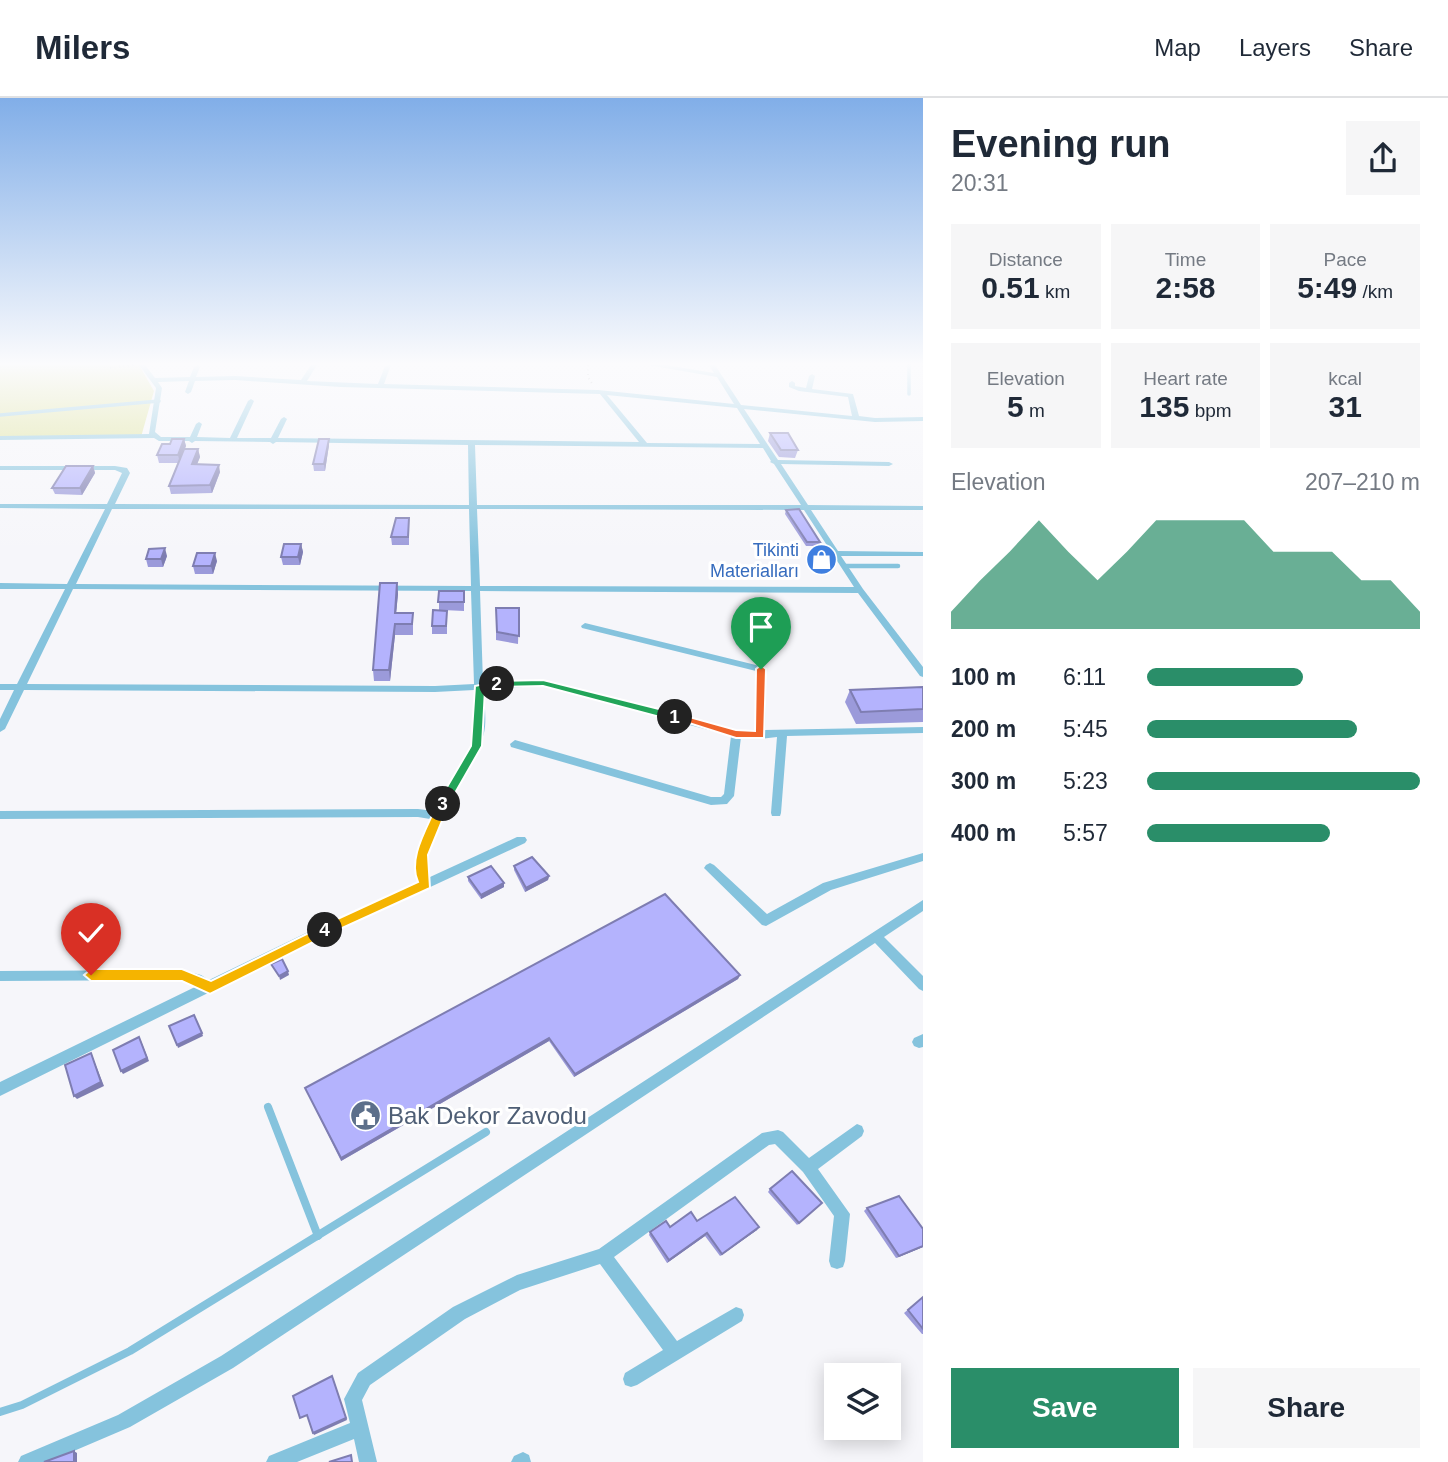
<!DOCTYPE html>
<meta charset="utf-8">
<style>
:root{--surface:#fff;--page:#f6f6f7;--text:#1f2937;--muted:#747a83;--line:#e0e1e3;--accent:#2a8e69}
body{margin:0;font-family:Arial,sans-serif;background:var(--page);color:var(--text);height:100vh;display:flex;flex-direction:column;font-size:26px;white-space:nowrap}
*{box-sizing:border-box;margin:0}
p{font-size:23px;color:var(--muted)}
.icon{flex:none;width:38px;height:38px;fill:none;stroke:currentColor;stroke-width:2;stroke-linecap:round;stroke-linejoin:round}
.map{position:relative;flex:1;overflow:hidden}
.sheet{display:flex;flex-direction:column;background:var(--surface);width:525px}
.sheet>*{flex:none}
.buttons{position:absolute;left:824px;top:1265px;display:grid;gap:14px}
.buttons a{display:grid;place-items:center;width:77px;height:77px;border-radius:0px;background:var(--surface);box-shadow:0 4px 18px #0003;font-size:35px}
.pin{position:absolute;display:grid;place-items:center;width:60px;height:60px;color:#fff;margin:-72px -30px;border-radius:50% 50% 50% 0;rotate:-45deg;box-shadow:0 0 7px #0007}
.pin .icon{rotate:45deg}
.km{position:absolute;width:35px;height:35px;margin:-18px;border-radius:50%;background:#222;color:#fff;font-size:19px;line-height:35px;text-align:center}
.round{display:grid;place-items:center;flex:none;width:74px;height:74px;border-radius:0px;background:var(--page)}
.summary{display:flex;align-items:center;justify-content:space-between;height:119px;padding:0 28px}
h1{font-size:38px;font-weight:700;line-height:52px}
.stats{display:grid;grid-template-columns:repeat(3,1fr);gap:10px;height:119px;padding:7px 28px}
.stats div{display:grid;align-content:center;border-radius:0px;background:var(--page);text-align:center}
.stats b{font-size:30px;font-weight:700}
.stats small{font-size:19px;font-weight:400}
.stats p{font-size:19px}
.chart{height:196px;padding:14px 28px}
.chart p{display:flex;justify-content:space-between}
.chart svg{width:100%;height:126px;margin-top:7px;fill:var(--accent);opacity:.7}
.action{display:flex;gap:14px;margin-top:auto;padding:14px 28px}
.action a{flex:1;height:80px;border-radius:0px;background:var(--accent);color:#fff;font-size:28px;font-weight:700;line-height:80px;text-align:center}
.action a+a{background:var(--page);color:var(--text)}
ul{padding:0 28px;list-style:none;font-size:23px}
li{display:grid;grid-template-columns:112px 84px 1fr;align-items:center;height:52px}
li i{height:18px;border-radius:9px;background:var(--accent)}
header{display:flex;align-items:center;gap:42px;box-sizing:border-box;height:98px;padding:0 35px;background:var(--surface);border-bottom:2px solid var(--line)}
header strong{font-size:33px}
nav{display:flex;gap:38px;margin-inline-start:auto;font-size:24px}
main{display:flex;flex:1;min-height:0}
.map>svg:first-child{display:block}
</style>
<header>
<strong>Milers</strong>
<nav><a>Map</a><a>Layers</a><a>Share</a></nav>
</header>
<main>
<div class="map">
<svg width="923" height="1364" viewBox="0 0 923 1364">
<rect width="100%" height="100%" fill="#f6f6fa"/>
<path fill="#dae090" d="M0,267H139L154,293L141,339H0Z"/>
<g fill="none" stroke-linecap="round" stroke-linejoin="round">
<g stroke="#9e9ea0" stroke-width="2" stroke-dasharray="1 3.5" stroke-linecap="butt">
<path d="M588,267V279L593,287"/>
<path d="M110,270L134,267"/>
</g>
<g stroke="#85c3dd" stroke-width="3.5">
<path d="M909,267V296"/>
<path d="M0,317L159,303"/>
</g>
<path stroke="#85c3dd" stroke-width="4.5" d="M844,468H898"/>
<g stroke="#85c3dd" stroke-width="8">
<path d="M268,1009L318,1138"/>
<path d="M0,1314L22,1307L130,1253L486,1034"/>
</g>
<g fill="#85c3dd" fill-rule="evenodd">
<path d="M139,267H145L155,280L190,279L194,269L198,267L200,269L196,279L235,278L301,282L311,267H317L307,283L378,286L385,268L391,267L384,286L598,292L734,306L717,279L648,267H666L714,275L709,267H715L741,307L852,318L848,299L799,293L789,289V285L792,283L795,285V288L806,290L809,278L812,276L815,278L812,291L853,296L859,318L875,320L923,319V323L875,324L744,311L778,362L889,364L893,366L889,368L781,366L808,407L923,408V412H811L838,453L923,454V458H841L863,491L923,569V579L920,578L858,495L480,493L483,585L543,582L736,633L755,632L756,573L582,530L581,528L585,525L764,569L766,571L765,632L923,629V635L787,638L781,715L780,718H772L771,715L777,639L760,641L741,639L734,698L727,706L711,707L511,649L510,646L515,642L711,699H721L724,696L731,638L543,588L484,591C484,605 487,622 484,635C473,682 417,728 430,779L517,739H525L527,742L525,745L314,843L216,891L214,894L208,895L0,998V984L197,888L182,882L0,883V873L182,872L201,877L209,882L306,835L420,783C414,761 419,742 430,721L418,719L0,721V713L418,711L434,713C446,689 472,658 475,630C476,618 474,604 474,592L435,594L24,592L5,631L0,634V621L14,592H0V586H17L65,491H0V485L67,486L105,411L0,410V406H107L122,375L115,372H0V368H115L127,370L130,375L115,406L469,407L468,347L276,344L273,346L270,344L195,343L192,345L189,343H159L154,340L0,342V338L149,336L156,290ZM235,282L341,289L600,296L639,344L278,340L287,321L284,319L281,321L271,340H237L254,303L251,301L248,303L230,340L197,339L202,326L199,324L196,326L190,339H161L155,334L162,290L158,284L189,283L185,294L188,296L191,294L195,283ZM607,297L737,310L760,346L647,345ZM475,347L763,350L771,363L770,364L774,366L801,407H477ZM112,411H469L471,488L76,486ZM477,411L804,412L854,489L480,488ZM73,491L471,493L474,586L435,588L27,586Z"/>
<path d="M923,755V763L831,792L766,828L762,827L704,770L706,767L710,765L714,767L767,816L823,785Z"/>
<path d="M923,802V813L884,839L923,878V893L919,891L875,845L233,1270L130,1329L48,1364H18L21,1358L118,1317L221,1258Z"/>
<path d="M923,936V949L919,950L914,948L912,944L914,940Z"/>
<path d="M857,1026L862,1028L864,1033L862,1038L818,1071L850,1116L845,1163L843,1169L837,1171L831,1169L829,1163L834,1118L803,1074L775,1046L769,1047L614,1159L677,1243L736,1209L742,1211L744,1217L742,1223L637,1287L631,1289L625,1287L623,1281L625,1275L663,1252L600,1166L520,1192L465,1221L370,1287L362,1302L377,1364H359L354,1341L297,1364H266L269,1358L350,1325L344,1301L358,1275L453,1209L517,1177L599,1151L762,1035L778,1032L783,1034L809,1060Z"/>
<path d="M523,1354L529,1357L531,1364H511L514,1358Z"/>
</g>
</g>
<g fill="#9b9ada">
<path d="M770,335L798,352L795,360L779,359L768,343Z"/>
<path d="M184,341L186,348L184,351H198L200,359L197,366L220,374L212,395L171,396L169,388L179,365H159L157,357L170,346Z"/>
<path d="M329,347L325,373H314L313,366Z"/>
<path d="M93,368L95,375L82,397L55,396L52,390Z"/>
<path d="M786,412L820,444L819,448H806L785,416Z"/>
<path d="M409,420V447H392L391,439Z"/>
<path d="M301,446L303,454L300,467H283L281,459Z"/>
<path d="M167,458L163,469H148L146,461Z"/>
<path d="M217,463L213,476H195L193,468Z"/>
<path d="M397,485L398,496L396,515H413V537H395L390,583H374L373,572Z"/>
<path d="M439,493H464V513L443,512L447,513V536H432V528L439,512Z"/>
<path d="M519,510L518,546L496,542V518Z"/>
<path d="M923,589V624L856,626L845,604L850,592Z"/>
<path d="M514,768L549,778L548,782L525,794L514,772Z"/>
<path d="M468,779L504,785V789L481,801L468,783Z"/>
<path d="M740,877L738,881L574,979L549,943L341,1063L305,990Z"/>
<path d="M770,1091L819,1108L797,1127L768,1094Z"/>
<path d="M867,1110L923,1131V1149L896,1160L864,1113Z"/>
<path d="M697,1123L757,1132L720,1158L705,1138L667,1165L649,1137L650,1134Z"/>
<path d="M923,1199V1236H922L904,1215Z"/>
</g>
<g fill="#7e7db1">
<path d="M184,341L186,348L180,365L178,357Z"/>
<path d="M329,341V347L325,373L324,366Z"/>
<path d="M198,351L200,359L194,374L192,366Z"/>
<path d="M219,367L220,374L212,395L210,387Z"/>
<path d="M93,368L95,375L82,397L80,390Z"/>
<path d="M301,446L303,454L300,467L298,459Z"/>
<path d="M165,450L167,458L163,469L161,461Z"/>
<path d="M215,455L217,463L213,476L211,468Z"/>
<path d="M397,485L398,496L395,526V515Z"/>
<path d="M395,526V537L390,583L389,572Z"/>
<path d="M549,778L548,782L525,794L526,790Z"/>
<path d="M504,785V789L481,801V797Z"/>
<path d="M288,873L289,877L280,882L279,878Z"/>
<path d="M740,877L738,881L574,979L575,976Z"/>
<path d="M202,935L203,938L178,950L177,947Z"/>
<path d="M549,940V943L341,1063V1060Z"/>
<path d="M141,943L149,963L123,976L121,973Z"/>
<path d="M91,955L104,988L77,1001L74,998Z"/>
<path d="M759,1129L757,1132L720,1158L722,1156Z"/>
<path d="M707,1135L705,1138L667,1165L669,1162Z"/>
<path d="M923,1148V1149L896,1160L899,1158Z"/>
<path d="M332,1278L347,1322L314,1337L313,1335Z"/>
<path d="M74,1353L77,1355V1364H74Z"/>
</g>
<g fill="#b4b3fd" stroke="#7e7db1" stroke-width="2">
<path d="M770,335H788L798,352H781Z"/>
<path d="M172,341H184L178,357H157L162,346H170Z"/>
<path d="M319,341H329L324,366H313Z"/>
<path d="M184,351H198L192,366L219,367L210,387L169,388Z"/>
<path d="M66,368H93L80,390H52Z"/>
<path d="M799,411L820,444H807L786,412Z"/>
<path d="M396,420H409L408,439H391Z"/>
<path d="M284,446H301L298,459H281Z"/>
<path d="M165,450L161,461H146L149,451Z"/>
<path d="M197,455H215L211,468H193Z"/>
<path d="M380,485H397L395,515H413L412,526H395L389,572H373Z"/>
<path d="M439,493H464V504H438Z"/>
<path d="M496,510H519V538L497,534Z"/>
<path d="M433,512L447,513L446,528H432Z"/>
<path d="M923,589V611L861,614L850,592Z"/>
<path d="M532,759L549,778L526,790L514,768Z"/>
<path d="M491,768L504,785L481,797L468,779Z"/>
<path d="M665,796L740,877L575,976L549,940L341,1060L305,990Z"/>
<path d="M282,861L288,873L279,878L271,866Z"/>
<path d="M194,917L202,935L177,947L169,928Z"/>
<path d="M139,939L147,960L121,973L113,952Z"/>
<path d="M91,955L101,984L74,998L65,967Z"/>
<path d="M792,1073L822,1105L799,1125L770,1091Z"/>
<path d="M899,1098L923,1131V1148L899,1158L867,1110Z"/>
<path d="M735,1099L759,1129L722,1156L707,1135L669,1162L650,1134L666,1123L670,1129L691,1114L697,1123Z"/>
<path d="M923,1199V1231L908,1212Z"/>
<path d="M332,1278L346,1320L313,1335L307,1317L300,1320L293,1298Z"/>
<path d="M74,1353V1364H44Z"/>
<path d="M351,1357L352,1364H329Z"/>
</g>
<linearGradient id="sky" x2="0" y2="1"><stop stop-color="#81aee8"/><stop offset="0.58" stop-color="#fbfbfd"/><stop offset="1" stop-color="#fbfbfd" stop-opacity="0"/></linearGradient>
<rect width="923" height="458" fill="url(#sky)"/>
<path fill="#f0652b" stroke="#fff" stroke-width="2" d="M761,567L766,571L764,640H736L670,619L675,615L736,632L755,633L756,571Z"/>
<path fill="#22a559" stroke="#fff" stroke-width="2" d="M543,582L675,615L681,619L675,623L543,588L497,589L491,586L497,583Z"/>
<path fill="#22a559" stroke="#fff" stroke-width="2" d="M497,583L500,584V588L485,591L482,648L447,709H439L437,706L471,648L475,588Z"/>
<path fill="#f5b400" stroke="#fff" stroke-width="2" d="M443,702L449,706L428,757L430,790L329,836H320V829L418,784C407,760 428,729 437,706Z"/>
<path fill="#f5b400" stroke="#fff" stroke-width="2" d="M325,827L331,832L329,836L210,896L182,883H91L84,877L91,871H182L211,883Z"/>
<defs>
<symbol id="shop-disc" viewBox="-11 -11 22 22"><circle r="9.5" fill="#3f7fe0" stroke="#fff"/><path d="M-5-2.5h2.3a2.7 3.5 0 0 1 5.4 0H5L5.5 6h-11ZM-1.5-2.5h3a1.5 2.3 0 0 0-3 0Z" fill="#fff"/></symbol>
<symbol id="civic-disc" viewBox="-11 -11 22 22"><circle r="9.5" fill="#5c6f8a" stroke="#fff"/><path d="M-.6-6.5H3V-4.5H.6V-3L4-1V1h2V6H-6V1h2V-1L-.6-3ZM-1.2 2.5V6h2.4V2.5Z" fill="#fff"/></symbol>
</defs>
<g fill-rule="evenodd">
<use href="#shop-disc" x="804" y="444" width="35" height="35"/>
<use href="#civic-disc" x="348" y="1000" width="35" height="35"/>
</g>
<g text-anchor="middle" stroke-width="6" stroke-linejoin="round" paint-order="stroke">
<g font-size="18" fill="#366cbe" stroke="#fff" text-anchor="end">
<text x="799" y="458">Tikinti<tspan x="799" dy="21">Materialları</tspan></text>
</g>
<g font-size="24" fill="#4e5e75" stroke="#fff" text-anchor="start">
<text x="388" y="1026">Bak Dekor Zavodu</text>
</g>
</g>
</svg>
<div class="buttons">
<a><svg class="icon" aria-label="layers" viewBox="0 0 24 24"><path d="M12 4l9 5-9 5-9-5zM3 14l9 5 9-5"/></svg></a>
</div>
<div class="pin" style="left:761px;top:571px;background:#1e9e55"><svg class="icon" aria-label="arrive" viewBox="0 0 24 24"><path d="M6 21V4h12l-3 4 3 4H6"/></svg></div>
<div class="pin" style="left:91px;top:877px;background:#d93025"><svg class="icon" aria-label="check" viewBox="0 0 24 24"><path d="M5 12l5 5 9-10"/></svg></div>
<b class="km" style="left:675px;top:619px">1</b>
<b class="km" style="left:497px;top:586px">2</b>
<b class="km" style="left:443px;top:706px">3</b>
<b class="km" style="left:325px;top:832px">4</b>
</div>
<section class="sheet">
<div class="summary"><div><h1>Evening run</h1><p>20:31</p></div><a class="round"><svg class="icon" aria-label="share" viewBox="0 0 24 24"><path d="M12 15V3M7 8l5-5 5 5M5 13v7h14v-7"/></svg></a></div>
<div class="stats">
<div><p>Distance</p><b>0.51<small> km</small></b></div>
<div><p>Time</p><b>2:58</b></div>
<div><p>Pace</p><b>5:49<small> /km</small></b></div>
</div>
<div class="stats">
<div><p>Elevation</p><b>5<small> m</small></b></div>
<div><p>Heart rate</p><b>135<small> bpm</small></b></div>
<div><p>kcal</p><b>31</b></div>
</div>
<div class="chart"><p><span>Elevation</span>207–210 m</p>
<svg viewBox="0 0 160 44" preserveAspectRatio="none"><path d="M0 44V38L10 27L20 17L30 6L40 17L50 27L60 17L70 6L80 6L90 6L100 6L110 17L120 17L130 17L140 27L150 27L160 38V44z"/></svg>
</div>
<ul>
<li><b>100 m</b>6:11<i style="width:57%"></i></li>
<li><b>200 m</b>5:45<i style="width:77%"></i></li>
<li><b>300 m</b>5:23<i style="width:100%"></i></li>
<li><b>400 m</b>5:57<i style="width:67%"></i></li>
</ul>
<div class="action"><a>Save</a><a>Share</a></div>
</section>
</main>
